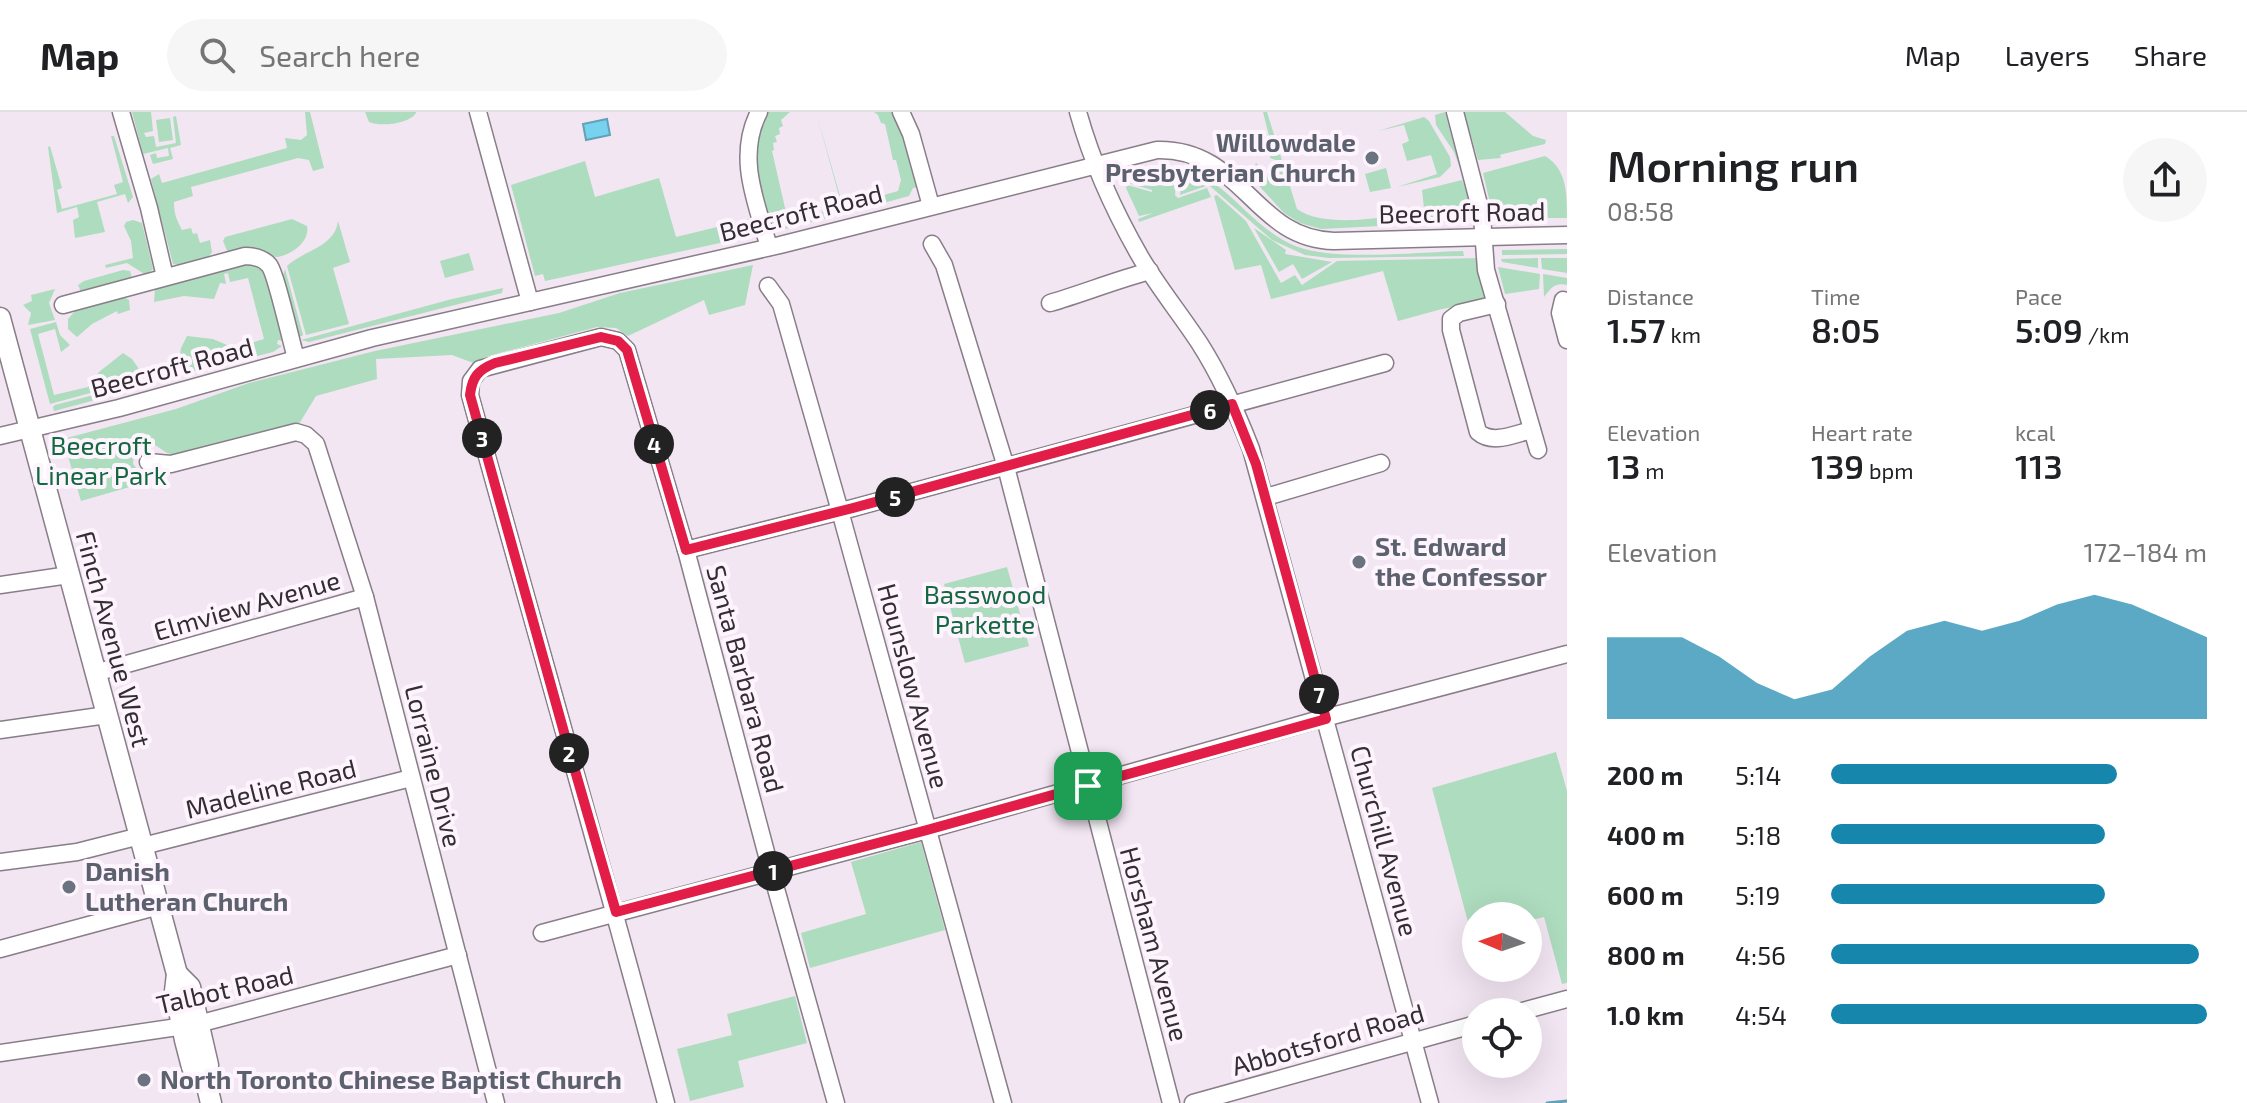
<!DOCTYPE html>
<meta charset="utf-8">
<style>
:root{--surface:#fff;--page:#f6f6f6;--text:#202124;--muted:#757577;--line:#e0e0e0;--accent:#1786ad}
body{margin:0;font-family:"Exo 2",sans-serif;background:var(--page);color:var(--text);height:100vh;display:flex;flex-direction:column;font-size:30px;white-space:nowrap}
*{box-sizing:border-box;margin:0}
p{font-size:26px;color:var(--muted)}
.icon{flex:none;width:44px;height:44px;fill:none;stroke:currentColor;stroke-width:2;stroke-linecap:round;stroke-linejoin:round}
.map{position:relative;flex:1;overflow:hidden}
.side{display:flex;flex-direction:column;background:var(--surface);width:680px}
.side>*{flex:none}
.needle{width:52px;rotate:272deg}
.buttons{position:absolute;left:1462px;top:790px;display:grid;gap:16px}
.buttons a{display:grid;place-items:center;width:80px;height:80px;border-radius:50%;background:var(--surface);box-shadow:0 8px 32px #0002;font-size:40px}
.pin{position:absolute;display:grid;place-items:center;width:68px;height:68px;color:#fff;margin:-34px;border-radius:16px;box-shadow:0 4px 12px #0006}
.km{position:absolute;width:40px;height:40px;margin:-20px;border-radius:50%;background:#222;color:#fff;font-size:22px;line-height:40px;text-align:center}
.round{display:grid;place-items:center;flex:none;width:84px;height:84px;border-radius:42px;background:var(--page)}
.headline{display:flex;align-items:center;justify-content:space-between;height:136px;padding:0 40px}
h1{font-size:44px;font-weight:600;line-height:60px}
.figures{display:grid;grid-template-columns:repeat(3,1fr);gap:12px;height:136px;padding:8px 40px}
.figures div{display:grid;align-content:center}
.figures b{font-size:34px;font-weight:600}
.figures small{font-size:22px;font-weight:400}
.figures p{font-size:22px}
.chart{height:224px;padding:16px 40px}
.chart p{display:flex;justify-content:space-between}
.chart svg{width:100%;height:144px;margin-top:8px;fill:var(--accent);opacity:.7}
ul{padding:0 40px;list-style:none;font-size:26px}
li{display:grid;grid-template-columns:128px 96px 1fr;align-items:center;height:60px}
li i{height:20px;border-radius:10px;background:var(--accent)}
header{display:flex;align-items:center;gap:48px;box-sizing:border-box;height:112px;padding:0 40px;background:var(--surface);border-bottom:2px solid var(--line)}
header strong{font-size:38px}
nav{display:flex;gap:44px;margin-inline-start:auto;font-size:28px}
.search{width:560px;height:72px;background:var(--page);display:flex;align-items:center;gap:20px;box-sizing:border-box;padding:0 28px;border-radius:44px;color:var(--muted);font-size:30px}
main{display:flex;flex:1;min-height:0}
.map>svg:first-child{display:block}
</style>
<header>
<strong>Map</strong>
<div class="search"><svg class="icon" aria-label="search" viewBox="0 0 24 24"><circle cx="10" cy="10" r="6"/><path d="M15 15l6 6"/></svg>Search here</div>
<nav><a>Map</a><a>Layers</a><a>Share</a></nav>
</header>
<main>
<div class="map">
<svg width="1567" height="991" viewBox="0 0 1567 991">
<rect width="100%" height="100%" fill="#f2e6f2"/>
<g fill="#aedcbe">
<path d="M132,0H151L153,19L144,21L146,25L154,24L156,35L176,31L173,5L176,4L181,33L170,36L173,47L153,52L150,43L156,41L157,46L169,44L168,36L143,42Z"/>
<path d="M305,0H310L324,56L313,59L309,48L298,46L191,75L193,84L174,90C174,103 177,108 182,118L191,116L193,122L197,121L200,131L210,128L212,140L208,146L180,153L173,152L151,67L159,62L162,71L287,36L285,26L301,28L307,23Z"/>
<path d="M365,0H416V1C409,12 380,15 369,10Z"/>
<path d="M768,0H790L781,8L783,14L779,16L780,22L775,24L777,30L773,31L774,38L772,39L788,109L825,99L827,106L785,117L772,115L770,112C758,75 746,35 768,0Z"/>
<path d="M816,0L842,91L852,89L853,99L843,102L835,86L839,84Z"/>
<path d="M874,0H893L902,17L919,75L913,76L909,84L869,95L862,85H877L898,79L901,68L896,48H893L885,12L881,11L878,3Z"/>
<path d="M1263,0H1267L1297,97C1325,117 1391,106 1424,96L1422,78L1462,68L1470,90V100L1465,102L1463,108L1459,110L1321,117L1300,111L1284,101L1250,64L1256,51L1269,63L1278,49L1270,46L1271,32Z"/>
<path d="M1445,0L1460,56L1454,40L1436,13L1435,3Z"/>
<path d="M1464,0H1505L1533,24L1546,28L1545,32L1503,42L1500,43L1501,46L1478,48Z"/>
<path d="M1424,5L1429,9L1450,45L1451,54L1440,65L1397,75L1437,62L1431,43L1407,49L1402,32L1409,29L1404,13L1378,19Z"/>
<path d="M170,6L173,28L159,30L156,8Z"/>
<path d="M111,24H114L133,85L128,91L125,82L97,90L105,120L75,126L73,108L79,105L77,95L57,101L48,35L50,34L62,76L57,78L62,97L117,82L114,73L123,70Z"/>
<path d="M1545,44C1567,57 1567,82 1567,106H1504L1497,100H1492L1483,61Z"/>
<path d="M585,49L595,85L659,66L676,125L754,106L756,118H752L743,126L545,169L543,162L535,164L511,73Z"/>
<path d="M1159,53C1221,50 1245,116 1298,135C1336,149 1420,140 1463,139L1464,144L1329,146L1305,143L1272,128L1211,75L1191,63L1159,58L1123,66L1120,64Z"/>
<path d="M1386,56L1391,76L1370,80L1365,62Z"/>
<path d="M1150,62H1177L1175,83L1178,86L1207,76L1211,85L1139,110L1138,107L1153,101L1139,104L1126,76L1127,73L1152,80V78L1128,71L1132,70V67Z"/>
<path d="M1182,62L1206,74L1180,83Z"/>
<path d="M1217,83L1246,109L1281,171L1295,163L1302,173L1337,149L1481,146L1489,189L1442,197L1398,209L1383,159L1271,187L1261,153L1235,158L1214,84Z"/>
<path d="M292,107L307,114C310,129 293,142 278,145C269,146 263,138 254,136C245,135 236,139 228,141L223,129L225,125Z"/>
<path d="M133,108L142,111L153,157L146,163L127,151L106,156L105,153L133,146L131,129L124,114L126,110Z"/>
<path d="M338,109L350,150L333,156L349,212L306,223L287,154C304,138 335,135 338,109Z"/>
<path d="M1254,116L1286,138L1285,142L1332,150L1302,167L1293,152L1279,160Z"/>
<path d="M1567,137V142L1502,143V138Z"/>
<path d="M469,141L474,158L445,166L440,149Z"/>
<path d="M1538,146V156L1502,150L1501,147Z"/>
<path d="M1541,146H1567V161L1542,157Z"/>
<path d="M251,151L262,157L265,161L283,226V229L278,228L277,232L282,234L273,240L189,261L179,250L181,236L187,224L213,227L234,236L264,227L248,166L230,170L228,161L224,162L226,172L220,171L214,187L184,184L154,190L155,177Z"/>
<path d="M753,153L745,193L709,203L704,188L628,224L616,216L597,215L489,244L476,252L452,243L376,247L377,267L316,284L299,312L178,344L167,341L152,331L142,334L134,342L133,352L147,370L81,389L63,327L176,297L249,271L375,239L559,201L620,181Z"/>
<path d="M1498,155L1540,162L1539,177L1505,182Z"/>
<path d="M285,157L303,223L302,224L298,225L282,167Z"/>
<path d="M123,158L130,159L132,166L81,180L78,173L84,169Z"/>
<path d="M1543,162L1567,166V173C1555,170 1551,176 1544,185Z"/>
<path d="M503,176L502,181L309,230L301,228L452,187Z"/>
<path d="M55,177L49,191L55,208L28,213L31,201L23,193L32,189L31,183Z"/>
<path d="M122,184L129,188L130,198L118,202L117,199L92,212L77,225L68,217V207L77,197Z"/>
<path d="M56,210L60,223L70,233L61,240L55,217L38,222L54,283L88,275L99,260L123,241L132,247L141,260L138,268L50,292L30,217Z"/>
<path d="M140,271L136,277L54,299L53,295L55,293Z"/>
<path d="M1007,455L1029,534L965,551L944,472Z"/>
<path d="M1556,640L1567,679V871L1562,872L1544,805L1528,809V804H1476V823L1472,825L1432,676Z"/>
<path d="M921,730L945,818L810,856L801,821L866,802L851,750Z"/>
<path d="M795,884L807,931L738,949L744,975L690,989L677,937L732,923L727,902Z"/>
</g>
<path fill="#76d2ee" stroke="#62a1b6" stroke-width="2" d="M607,7L610,23L586,28L583,12Z"/>
<g fill="none" stroke-linecap="round" stroke-linejoin="round">
<path stroke="#62a1b6" stroke-width="3" d="M1547,991L1567,989"/>
<defs>
<g id="minor">
<path d="M121,0L149,96L165,165"/>
<path d="M478,0L530,190"/>
<path d="M759,0C736,45 756,90 769,135"/>
<path d="M901,0L911,22L931,94"/>
<path d="M1078,0C1092,50 1115,101 1141,146C1159,176 1181,203 1200,232C1221,265 1237,301 1251,337L1430,991"/>
<path d="M1455,0L1482,104L1486,158L1538,338"/>
<path d="M932,132L944,153L1006,355L1171,991"/>
<path d="M768,174L781,192L840,399L1003,991"/>
<path d="M1563,188L1560,201L1567,228"/>
<path d="M1050,191C1084,181 1116,168 1150,159"/>
<path d="M1497,192L1459,201L1451,207V218L1478,320C1493,333 1514,322 1532,318"/>
<path d="M63,193L245,144C254,144 263,146 269,153C276,161 291,230 296,246"/>
<path d="M0,324L119,296L372,226L780,133L1157,38C1243,36 1253,127 1334,129L1567,123"/>
<path d="M148,350L171,352L296,320L306,323L316,332L365,485L496,991"/>
<path d="M1266,385L1381,351"/>
<path d="M686,438L853,396L1385,251"/>
<path d="M0,473L69,463"/>
<path d="M95,561L365,485"/>
<path d="M0,618L107,603"/>
<path d="M143,734L411,666"/>
<path d="M0,750L77,740L140,724"/>
<path d="M542,821L927,718L1313,609L1567,542"/>
<path d="M0,837L159,794"/>
<path d="M1519,900L1567,887"/>
<path d="M0,941L198,912L458,843"/>
<path d="M666,991C603,754 535,519 470,283L471,269L480,257L601,225L618,229L627,238L686,438L771,759L836,991"/>
<path d="M1193,991L1476,912"/>
</g>
<g id="major">
<path d="M0,206L177,862L175,879L185,928L192,955L205,966"/>
<path d="M177,862L190,875L208,953L205,966L211,991"/>
</g>
</defs>
<use href="#minor" stroke="#887d88" stroke-width="19"/>
<use href="#major" stroke="#887d88" stroke-width="23"/>
<use href="#minor" stroke="#fff" stroke-width="16"/>
<use href="#major" stroke="#fff" stroke-width="20"/>
</g>
<g fill="none" stroke-linecap="round" stroke-linejoin="round">
<defs>
<path id="route" d="M601,225L618,229L627,238L686,438L853,396L1232,292L1256,352L1326,607L927,718L616,800L567,631L470,283C472,265 478,258 495,251Z"/>
</defs>
<use href="#route" stroke="#fff" stroke-width="16"/>
<use href="#route" stroke="#e11d48" stroke-width="10"/>
</g>
<g fill="#6b7280" stroke="#fef4fe" stroke-width="3">
<circle cx="1372" cy="46" r="8"/>
<circle cx="1359" cy="450" r="8"/>
<circle cx="69" cy="775" r="8"/>
<circle cx="144" cy="968" r="8"/>
</g>
<g text-anchor="middle" stroke-width="8" stroke-linejoin="round" paint-order="stroke">
<g font-size="26" font-weight="bold" fill="#5b616d" stroke="#fef4fe" text-anchor="start">
<text x="1356" y="40" text-anchor="end">Willowdale<tspan x="1356" dy="30">Presbyterian Church</tspan></text>
<text x="1375" y="444">St. Edward<tspan x="1375" dy="30">the Confessor</tspan></text>
<text x="85" y="769">Danish<tspan x="85" dy="30">Lutheran Church</tspan></text>
<text x="160" y="977">North Toronto Chinese Baptist Church</text>
</g>
<g font-size="26" fill="#332e33" stroke="#fef4fe">
<text transform="translate(801 101) rotate(-14)" y="9">Beecroft Road</text>
<text transform="translate(1462 101) rotate(-1)" y="9">Beecroft Road</text>
<text transform="translate(172 256) rotate(-15)" y="9">Beecroft Road</text>
<text transform="translate(247 494) rotate(-16)" y="9">Elmview Avenue</text>
<text transform="translate(113 527) rotate(75)" y="9">Finch Avenue West</text>
<text transform="translate(745 567) rotate(75)" y="9">Santa Barbara Road</text>
<text transform="translate(913 574) rotate(75)" y="9">Hounslow Avenue</text>
<text transform="translate(433 654) rotate(76)" y="9">Lorraine Drive</text>
<text transform="translate(271 677) rotate(-14)" y="9">Madeline Road</text>
<text transform="translate(1384 729) rotate(75)" y="9">Churchill Avenue</text>
<text transform="translate(1154 832) rotate(75)" y="9">Horsham Avenue</text>
<text transform="translate(225 878) rotate(-13)" y="9">Talbot Road</text>
<text transform="translate(1328 928) rotate(-16)" y="9">Abbotsford Road</text>
</g>
<g font-size="26" fill="#146840" stroke="#fef4fe">
<text x="101" y="343">Beecroft<tspan x="101" dy="30">Linear Park</tspan></text>
<text x="985" y="492">Basswood<tspan x="985" dy="30">Parkette</tspan></text>
</g>
</g>
</svg>
<div class="buttons">
<a><svg class="needle" viewBox="-14 -14 28 28"><path d="M0-13l5 13h-10z" fill="#e53935"/><path d="M0 13l5-13h-10z" fill="#757577"/></svg></a>
<a><svg class="icon" aria-label="locate" viewBox="0 0 24 24"><circle cx="12" cy="12" r="6"/><path d="M12 2v4M12 18v4M2 12h4M18 12h4"/></svg></a>
</div>
<div class="pin" style="left:1088px;top:674px;background:#1e9e55"><svg class="icon" aria-label="arrive" viewBox="0 0 24 24"><path d="M6 21V4h12l-3 4 3 4H6"/></svg></div>
<b class="km" style="left:773px;top:759px">1</b>
<b class="km" style="left:569px;top:641px">2</b>
<b class="km" style="left:482px;top:326px">3</b>
<b class="km" style="left:654px;top:332px">4</b>
<b class="km" style="left:895px;top:385px">5</b>
<b class="km" style="left:1210px;top:298px">6</b>
<b class="km" style="left:1319px;top:582px">7</b>
</div>
<section class="side">
<div class="headline"><div><h1>Morning run</h1><p>08:58</p></div><a class="round"><svg class="icon" aria-label="share" viewBox="0 0 24 24"><path d="M12 15V3M7 8l5-5 5 5M5 13v7h14v-7"/></svg></a></div>
<div class="figures">
<div><p>Distance</p><b>1.57<small> km</small></b></div>
<div><p>Time</p><b>8:05</b></div>
<div><p>Pace</p><b>5:09<small> /km</small></b></div>
</div>
<div class="figures">
<div><p>Elevation</p><b>13<small> m</small></b></div>
<div><p>Heart rate</p><b>139<small> bpm</small></b></div>
<div><p>kcal</p><b>113</b></div>
</div>
<div class="chart"><p><span>Elevation</span>172–184 m</p>
<svg viewBox="0 0 160 44" preserveAspectRatio="none"><path d="M0 44V19L10 19L20 19L30 25L40 33L50 38L60 35L70 25L80 17L90 14L100 17L110 14L120 9L130 6L140 9L150 14L160 19V44z"/></svg>
</div>
<ul>
<li><b>200 m</b>5:14<i style="width:76%"></i></li>
<li><b>400 m</b>5:18<i style="width:73%"></i></li>
<li><b>600 m</b>5:19<i style="width:73%"></i></li>
<li><b>800 m</b>4:56<i style="width:98%"></i></li>
<li><b>1.0 km</b>4:54<i style="width:100%"></i></li>
</ul>
</section>
</main>
